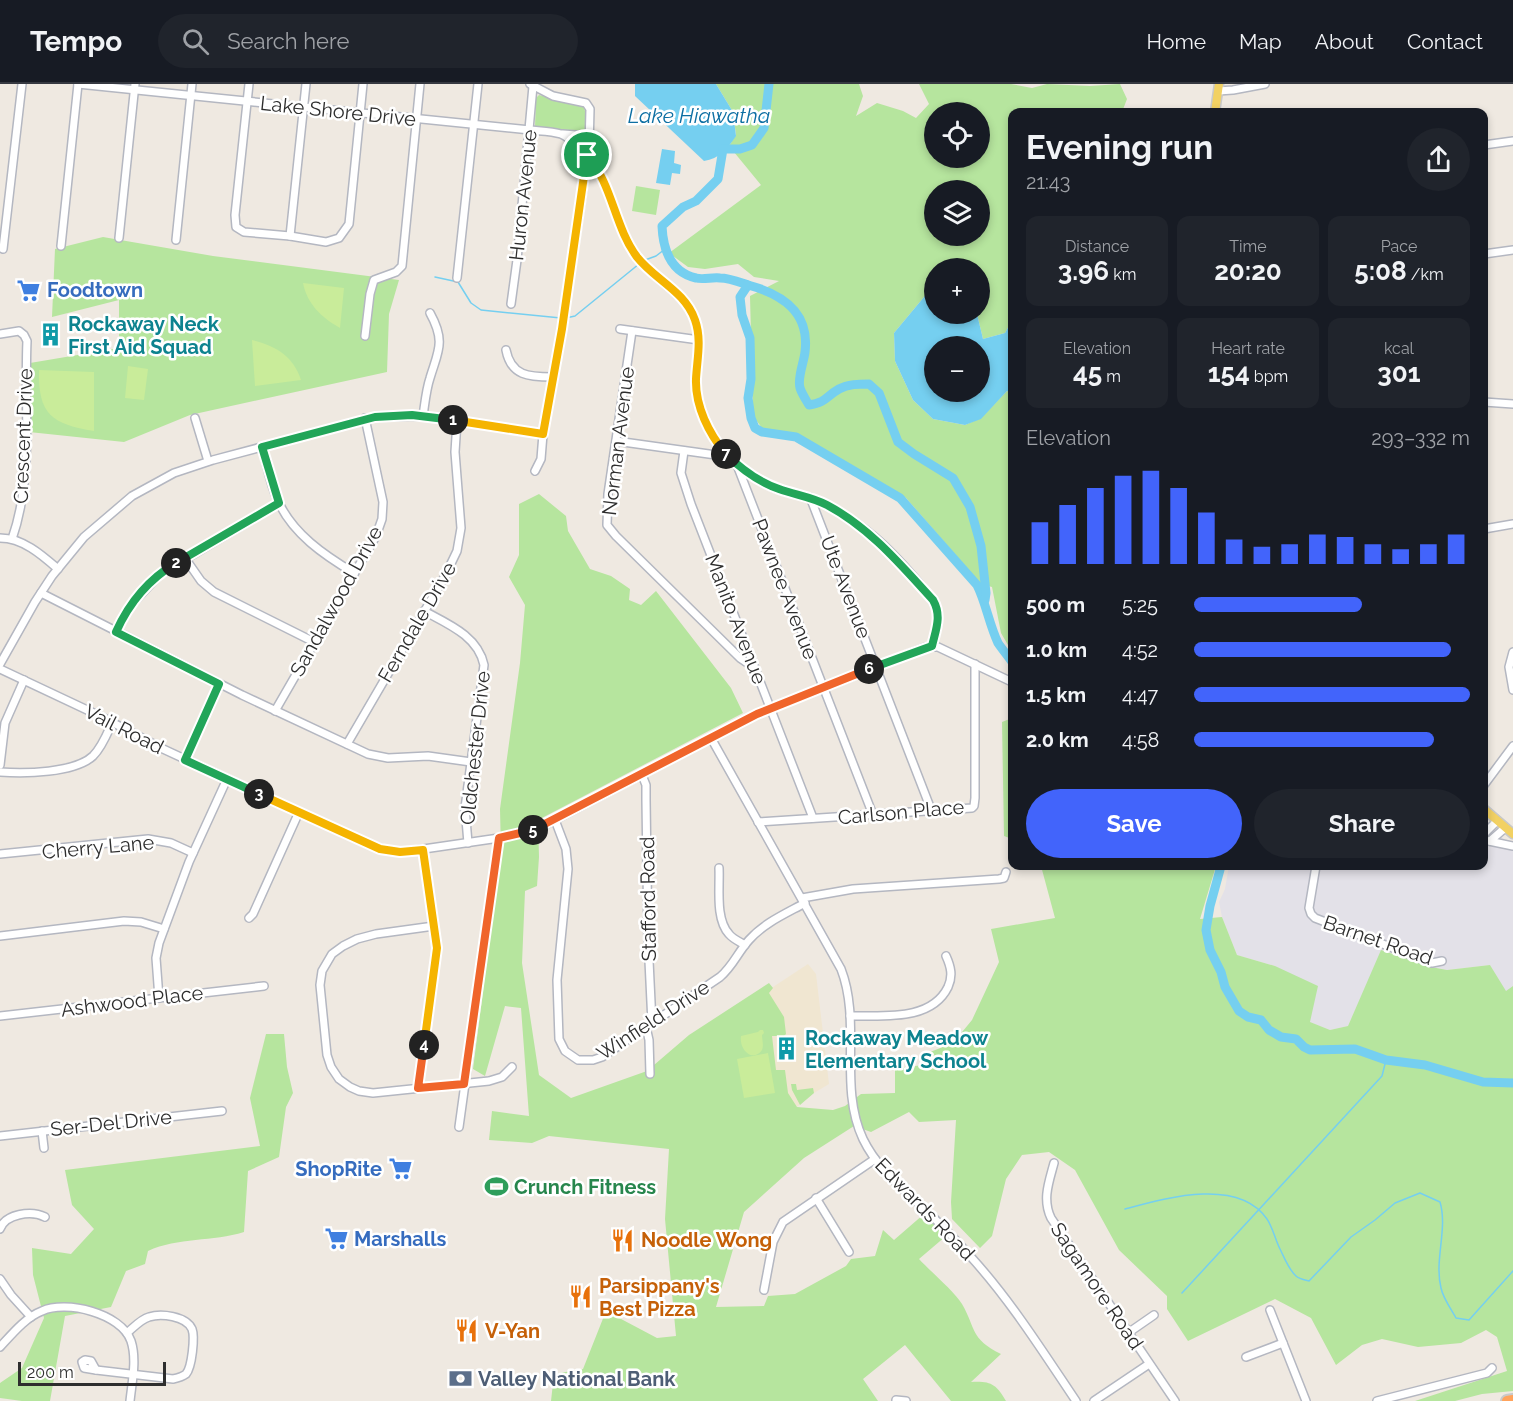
<!DOCTYPE html>
<meta charset="utf-8">
<style>
:root{--surface:#171b24;--page:#20242c;--text:#f1f3f6;--muted:#9ea1a6;--line:#363941;--accent:#4264fb}
body{margin:0;font-family:Raleway,sans-serif;background:var(--page);color:var(--text);height:100vh;display:flex;flex-direction:column;font-size:22px;white-space:nowrap}
*{box-sizing:border-box;margin:0}
p{font-size:20px;color:var(--muted)}
.icon{flex:none;width:33px;height:33px;fill:none;stroke:currentColor;stroke-width:2;stroke-linecap:round;stroke-linejoin:round}
.map{position:relative;flex:1;overflow:hidden}
.panel{position:absolute;left:1008px;top:24px;width:480px;height:762px;display:flex;flex-direction:column;background:var(--surface);border-radius:12px;box-shadow:0 3px 9px #0003}
.panel>*{flex:none}
.fabs{position:absolute;left:924px;top:18px;display:grid;gap:12px}
.fabs a{display:grid;place-items:center;width:66px;height:66px;border-radius:50%;background:var(--surface);box-shadow:0 3px 9px #0003;font-size:30px}
.scale{position:absolute;left:18px;bottom:15px;width:148px;box-sizing:border-box;padding-left:6px;border:3px solid #2e2e2e;border-top:0;font-size:16px;line-height:21px;white-space:nowrap;color:#2e2e2e;-webkit-text-stroke:4px #fff;paint-order:stroke}
.pin{position:absolute;display:grid;place-items:center;width:51px;height:51px;color:#fff;margin:-26px;border:3px solid #fff;border-radius:50%;box-shadow:0 2px 6px #0007}
.km{position:absolute;width:30px;height:30px;margin:-15px;border-radius:50%;background:#222;color:#fff;font-size:16px;line-height:30px;text-align:center}
.round{display:grid;place-items:center;flex:none;width:63px;height:63px;border-radius:32px;background:var(--page)}
.head{display:flex;align-items:center;justify-content:space-between;height:102px;padding:0 18px}
h1{font-size:33px;font-weight:700;line-height:45px}
.stats{display:grid;grid-template-columns:repeat(3,1fr);gap:9px;height:102px;padding:6px 18px}
.stats div{display:grid;align-content:center;border-radius:12px;background:var(--page);text-align:center}
.stats b{font-size:26px;font-weight:700}
.stats small{font-size:16px;font-weight:400}
.stats p{font-size:16px}
.chart{height:168px;padding:12px 18px}
.chart p{display:flex;justify-content:space-between}
.chart svg{width:100%;height:108px;margin-top:6px;stroke:var(--accent);stroke-width:6}
.cta{display:flex;gap:12px;margin-top:auto;padding:12px 18px}
.cta a{flex:1;height:69px;border-radius:36px;background:var(--accent);color:#fff;font-size:24px;font-weight:700;line-height:69px;text-align:center}
.cta a+a{background:var(--page);color:var(--text)}
ul{padding:0 18px;list-style:none;font-size:20px}
li{display:grid;grid-template-columns:96px 72px 1fr;align-items:center;height:45px}
li i{height:15px;border-radius:8px;background:var(--accent)}
header{display:flex;align-items:center;gap:36px;box-sizing:border-box;height:84px;padding:0 30px;background:var(--surface);border-bottom:2px solid var(--line)}
header strong{font-size:28px}
nav{display:flex;gap:33px;margin-inline-start:auto;font-size:21px}
.search{width:420px;height:54px;background:var(--page);display:flex;align-items:center;gap:15px;box-sizing:border-box;padding:0 21px;border-radius:33px;color:var(--muted);font-size:22px}
.map>svg:first-child{display:block}
</style>
<header>
<strong>Tempo</strong>
<div class="search"><svg class="icon" aria-label="search" viewBox="0 0 24 24"><circle cx="10" cy="10" r="6"/><path d="M15 15l6 6"/></svg>Search here</div>
<nav><a>Home</a><a>Map</a><a>About</a><a>Contact</a></nav>
</header>
<div class="map">
<svg width="1513" height="1317" viewBox="0 0 1513 1317">
<rect width="100%" height="100%" fill="#efe9e1"/>
<path fill="#e3e1e8" d="M1495,748L1513,762V902L1506,908L1490,881L1447,886L1431,883L1382,866L1348,942L1330,946L1309,938L1275,882L1237,871L1222,833L1219,818L1225,805L1229,782H1484V754Z"/>
<path fill="#f0e6d1" d="M808,880L816,890L829,1000L814,1009L797,1023L718,953L771,913L768,909L773,903Z"/>
<g fill="#b6e59e" fill-rule="evenodd">
<path d="M716,0H859L863,12L856,32L877,19L903,27L916,34L929,20L919,0H1011L1032,4L1047,0L1090,2L1120,0L1127,15L1122,28H1012V236L1005,249L983,255L977,230H980V184H934V201L894,249L895,277L913,316L933,335L965,341L981,334L1007,307L1012,308V568L1001,549L992,503L981,500L906,414L798,351L762,344L753,332L750,212L779,197L754,193L738,180L705,185L688,183L669,169L761,101L729,62L736,51L733,28ZM934,28H980V74H934ZM934,106H980V152H934Z"/>
<path d="M539,11L584,23L586,31V48L535,43L536,14Z"/>
<path d="M636,102L660,106L656,131L632,127Z"/>
<path d="M103,153L213,172L399,196L389,230L387,288L190,331L124,358L29,348L30,279L119,264V216L52,233L55,165Z"/>
<path d="M539,410L566,432L568,447L590,485L611,492L630,505L629,516L641,521L656,507L731,604L743,629L538,736L539,773L537,802L525,807L522,879L539,991L571,1014L647,987L689,951L769,899L773,904L769,909L784,933L786,950L784,952H772L776,986H785L788,1009L797,1023L833,1026L845,1022L861,1010L895,1009V985L929,980L925,970L953,959L972,936L999,878L991,845L1055,834L1041,782H1216L1200,835L1222,833L1237,871L1275,882L1318,902L1310,938L1330,946L1348,942L1381,866L1431,883L1447,886L1490,881L1506,907L1513,902V1307L1482,1310L1455,1317H1415L1507,1287L1497,1253L1486,1246L1461,1259L1418,1263L1382,1255L1362,1261L1336,1281L1311,1234L1275,1215L1188,1257L1167,1225V1212L1119,1166L1075,1086L1049,1068L1022,1071L1006,1095L992,1152L980,1164L952,1135L951,1118L956,1036L919,1038L909,1028L871,1048L854,1042L804,1074L744,1128L716,1223L764,1222L768,1212L795,1210L846,1182L851,1175L875,1172L883,1146L894,1156L924,1130L946,1152L919,1175C930,1187 954,1207 962,1220C976,1244 970,1255 1001,1270L971,1298C991,1297 996,1300 1006,1317H951L905,1261L863,1295L878,1317H551L554,1290L583,1285L606,1227L657,1254L676,1252L665,1135L669,1065L549,1052L532,1059L489,1056L492,1027L529,1032L521,924L505,922L485,992L473,985L501,767L500,725L520,579L525,521L509,493L519,471V420Z"/>
<path d="M1012,634V755L1004,752L1002,638Z"/>
<path d="M266,950H284L287,983L293,1009L286,1023L279,1073L248,1087L244,1148C213,1158 178,1153 148,1167L145,1180L126,1187L111,1223L65,1232L50,1317H22L0,1314V1299L22,1284L44,1234L33,1191L32,1164L71,1170L94,1145L72,1121L65,1086L260,1062L250,1014Z"/>
<path d="M791,1000H796L797,1006L813,1004L814,1009L800,1021L792,1006Z"/>
</g>
<g fill="#c9ec9a">
<path d="M303,199L344,204L340,244C322,234 307,220 303,199Z"/>
<path d="M252,256C276,262 293,272 301,296L255,302Z"/>
<path d="M128,282L148,285L144,316L125,314Z"/>
<path d="M39,286L94,288V347C52,340 38,331 39,286Z"/>
<path d="M760,946H763L764,949L762,951C762,955 764,962 762,966C753,979 739,966 741,952L758,948Z"/>
<path d="M768,969L775,1009L744,1014L737,975Z"/>
</g>
<g fill="#75cff0" fill-rule="evenodd">
<path d="M635,0H716L733,28L736,52C728,64 719,75 704,77L635,12Z"/>
<path d="M662,65L675,67L674,79L681,81L680,90L672,89L670,101L656,99Z"/>
<path d="M934,201V230H977L983,255L1005,249L1012,236V308L1007,307L981,335L965,341L933,335L913,316L895,277L894,249ZM934,262H980V308H934Z"/>
</g>
<g fill="none" stroke-linecap="round" stroke-linejoin="round">
<g stroke="#75cff0" stroke-width="1.5">
<path d="M645,176L656,172L665,165"/>
<path d="M435,193L458,198L471,219L481,226L561,234"/>
<path d="M566,234L575,232L639,180"/>
<path d="M1125,1125C1166,1114 1238,1093 1267,1135C1273,1144 1275,1155 1280,1165C1284,1173 1289,1186 1296,1192C1299,1195 1305,1196 1309,1197L1351,1153L1375,1136L1395,1119L1420,1109L1440,1118C1448,1145 1434,1176 1441,1204C1443,1214 1451,1225 1456,1234L1469,1236L1513,1187"/>
<path d="M1182,1209L1382,992L1386,976"/>
</g>
<g stroke="#75cff0" stroke-width="9">
<path d="M769,0L764,44L752,61L740,65H723L718,95L696,117L683,123L662,142C663,165 670,188 696,194C703,196 712,193 720,194C729,194 739,198 748,201L740,213L742,231L750,254L751,295L748,314L751,334L755,344L762,348L796,353L900,414L977,501C986,519 989,540 998,559C1002,565 1008,572 1012,578"/>
<path d="M748,201C782,210 810,228 805,268C804,278 797,294 800,304C802,310 806,316 809,321C827,318 825,313 839,305C848,300 859,300 869,300L879,309L898,358L914,370L953,394L970,423L981,462L986,509L985,516"/>
<path d="M1221,782L1210,822L1206,846L1210,866L1221,888L1225,903L1239,927L1248,933L1261,936L1269,946L1281,953L1296,955L1304,963L1310,966L1355,965L1386,976L1425,981L1483,998L1513,999"/>
</g>
<defs>
<g id="minor">
<path d="M78,0L530,46C540,47 552,47 561,50C568,53 574,59 579,64C615,96 611,139 639,175C656,198 686,209 696,238C702,258 696,277 696,297C696,317 704,340 716,357C731,378 754,397 780,406C796,411 812,413 827,421C843,430 859,440 872,451C887,463 934,511 937,527C940,539 935,550 932,562"/>
<path d="M249,0L235,131L236,143L244,148L290,152L326,158L339,154L349,140L363,0"/>
<path d="M530,0L553,12L586,19L590,25L589,63L562,245L543,350L541,375L535,387"/>
<path d="M1218,7L1233,6L1265,0"/>
<path d="M563,50L589,52"/>
<path d="M1484,61L1513,57"/>
<path d="M290,152L306,0"/>
<path d="M119,154L135,0"/>
<path d="M176,156L192,0"/>
<path d="M61,162L78,0"/>
<path d="M3,165L22,0"/>
<path d="M1484,170L1513,166"/>
<path d="M457,194L478,0"/>
<path d="M511,220L517,176L533,2"/>
<path d="M620,245L699,256"/>
<path d="M632,247L608,410L607,441L616,452L740,574L755,584"/>
<path d="M0,250L19,247L24,251L27,257C24,323 34,392 12,455"/>
<path d="M365,252L370,210L374,196L396,188L402,182L420,0"/>
<path d="M506,266C511,292 529,293 552,293"/>
<path d="M1484,318L1513,320"/>
<path d="M423,332C425,319 426,306 430,294C438,267 446,258 430,229"/>
<path d="M195,334L208,377"/>
<path d="M616,357L716,371L724,368"/>
<path d="M262,363C267,381 270,400 278,417C293,450 324,471 354,489"/>
<path d="M684,367L681,389L691,420L813,734"/>
<path d="M737,381L873,731"/>
<path d="M810,413L932,728"/>
<path d="M1484,445L1513,440"/>
<path d="M0,454C23,454 42,471 58,485"/>
<path d="M185,474L201,497L214,508L314,558"/>
<path d="M41,509L242,611L368,670L388,674L428,672L471,678"/>
<path d="M424,527C448,540 478,552 484,581L465,724L468,759"/>
<path d="M116,548L131,521L159,491L279,419"/>
<path d="M1513,568L1509,583L1513,606"/>
<path d="M0,580L35,518L52,492L84,453L132,412L174,389L213,376L374,333L423,332L543,350"/>
<path d="M0,585L102,633L161,664L370,761L390,767H410L499,754L524,749L541,743L757,630L926,563H938L1012,598"/>
<path d="M275,627L376,452L382,435L383,418L365,334"/>
<path d="M711,654L841,885C862,939 838,1002 863,1055C877,1084 901,1103 923,1124C940,1139 956,1156 971,1173C1011,1217 1043,1268 1076,1317"/>
<path d="M347,660L445,492L457,467L461,444L455,368L457,337"/>
<path d="M185,676L219,600"/>
<path d="M0,681L5,639L24,596"/>
<path d="M0,688C24,690 75,689 93,672C102,663 107,650 112,639"/>
<path d="M642,691L646,701V716L648,856L652,939"/>
<path d="M1484,701L1513,662"/>
<path d="M555,736L566,765L568,785L557,896L559,955L565,967L578,976H593L602,973L720,893C733,882 738,868 749,856C764,839 785,830 805,819"/>
<path d="M758,738L972,724L974,722L975,714V580"/>
<path d="M1484,750L1496,738"/>
<path d="M1484,756L1513,762"/>
<path d="M1490,757L1505,744"/>
<path d="M0,770L148,755L171,759L193,769"/>
<path d="M1316,782L1309,824L1311,830L1315,834L1432,879L1442,877"/>
<path d="M719,784C720,803 715,835 729,850C733,855 740,858 745,861"/>
<path d="M802,814L853,805L999,795L1004,794L1006,788"/>
<path d="M249,834L253,830L299,728"/>
<path d="M434,842L376,850L357,855L343,862L332,870L322,887L320,901L327,971L331,983L339,995L350,1003L359,1007L373,1009L489,997L502,993L512,983"/>
<path d="M0,852L124,837L141,838L164,845"/>
<path d="M159,914L156,874L159,859L189,778L227,695"/>
<path d="M0,932L264,902"/>
<path d="M850,932C882,931 931,938 948,903C953,892 951,883 946,872"/>
<path d="M646,943L649,956L650,990"/>
<path d="M418,1004L437,864L423,766"/>
<path d="M459,1043L499,754"/>
<path d="M42,1047L44,1064"/>
<path d="M0,1052L222,1027"/>
<path d="M1054,1079C1049,1098 1042,1115 1051,1134L1175,1317"/>
<path d="M816,1114L849,1168"/>
<path d="M0,1145C5,1130 31,1126 45,1133"/>
<path d="M0,1195L11,1211L31,1233"/>
<path d="M764,1206L773,1158L783,1138L875,1075"/>
<path d="M1270,1226L1306,1317"/>
<path d="M1128,1249L1154,1231"/>
<path d="M0,1263C12,1250 26,1233 42,1227C66,1216 121,1229 131,1257C137,1275 132,1298 130,1317"/>
<path d="M1246,1273L1283,1259"/>
<path d="M85,1276L91,1277L96,1286L84,1284L82,1278Z"/>
<path d="M96,1286L173,1295C178,1294 182,1293 186,1290C192,1283 195,1253 192,1245C186,1232 161,1229 149,1233C141,1235 133,1244 127,1249"/>
<path d="M896,1316L906,1317"/>
<path d="M1094,1317L1149,1280"/>
<path d="M1377,1317L1487,1289L1492,1284"/>
</g>
<g id="major">
<path d="M1215,28L1219,0"/>
<path d="M1484,725L1513,750"/>
</g>
<path id="highway" d="M1507,1317L1513,1316"/>
</defs>
<use href="#minor" stroke="#b4b7c1" stroke-width="10"/>
<use href="#major" stroke="#c9c9c9" stroke-width="11"/>
<use href="#highway" stroke="#c9c9c9" stroke-width="14"/>
<use href="#minor" stroke="#fff" stroke-width="7"/>
<use href="#major" stroke="#f2d163" stroke-width="8"/>
<use href="#highway" stroke="#ffa35c" stroke-width="10"/>
</g>
<g fill="none" stroke-linecap="round" stroke-linejoin="round">
<defs>
<path id="split-1" d="M453,336L543,350L562,245L587,71"/>
<path id="split-2" d="M176,479L279,419L262,363L375,333L412,331L453,336"/>
<path id="split-3" d="M176,479C149,495 129,519 116,548L219,600L185,676L259,710"/>
<path id="split-4" d="M259,710L380,765L400,768L423,766L437,864L424,961"/>
<path id="split-5" d="M424,961L418,1004L464,1000L499,754L533,746"/>
<path id="split-6" d="M533,746L757,630L869,585"/>
<path id="split-7" d="M726,370C741,385 759,398 779,405C796,411 812,413 827,421C870,444 900,480 933,516C942,532 936,545 932,562L869,585"/>
<path id="split-8" d="M587,71C613,101 614,142 637,173C655,196 685,207 695,236C702,256 697,275 696,295C695,322 709,350 726,370"/>
</defs>
<use href="#split-1" stroke="#fff" stroke-width="12"/>
<use href="#split-2" stroke="#fff" stroke-width="12"/>
<use href="#split-3" stroke="#fff" stroke-width="12"/>
<use href="#split-4" stroke="#fff" stroke-width="12"/>
<use href="#split-5" stroke="#fff" stroke-width="12"/>
<use href="#split-6" stroke="#fff" stroke-width="12"/>
<use href="#split-7" stroke="#fff" stroke-width="12"/>
<use href="#split-8" stroke="#fff" stroke-width="12"/>
<use href="#split-1" stroke="#f5b400" stroke-width="8"/>
<use href="#split-2" stroke="#22a559" stroke-width="8"/>
<use href="#split-3" stroke="#22a559" stroke-width="8"/>
<use href="#split-4" stroke="#f5b400" stroke-width="8"/>
<use href="#split-5" stroke="#f0652b" stroke-width="8"/>
<use href="#split-6" stroke="#f0652b" stroke-width="8"/>
<use href="#split-7" stroke="#22a559" stroke-width="8"/>
<use href="#split-8" stroke="#f5b400" stroke-width="8"/>
</g>
<defs>
<symbol id="supermarket-bare" viewBox="-9 -9 18 18"><path d="M-6-5.5h2.5l.6 2H6L4.5 2H-2.5L-4.4-4H-6ZM-1.5 3.2a1.3 1.3 0 1 0 .1 0ZM3 3.2a1.3 1.3 0 1 0 .1 0Z" fill="#3f7fe0" stroke="#fff" stroke-width="2.5" paint-order="stroke"/></symbol>
<symbol id="building-bare" viewBox="-9 -9 18 18"><path d="M-4-6H4V6H1V3H-1V6H-4ZM-2.5-4.3h1.7v1.8h-1.7ZM.8-4.3h1.7v1.8H.8ZM-2.5-1h1.7V.8h-1.7ZM.8-1h1.7V.8H.8Z" fill="#0f9aa8" stroke="#fff" stroke-width="2.5" paint-order="stroke"/></symbol>
<symbol id="stadium-bare" viewBox="-9 -9 18 18"><path d="M0-5a6.5 5 0 1 0 0 10a6.5 5 0 1 0 0-10ZM-3.5-1.8h7v3.6h-7Z" fill="#2e9e5b" stroke="#fff" stroke-width="2.5" paint-order="stroke"/></symbol>
<symbol id="restaurant-bare" viewBox="-9 -9 18 18"><path d="M-5-6h1v4h1v-4h1v4h1v-4h1v5L-1.5 .5V6h-2V.5L-5-1ZM5-6V6H3V1.5H1.5Q1.5-4 5-6Z" fill="#e8710a" stroke="#fff" stroke-width="2.5" paint-order="stroke"/></symbol>
<symbol id="bank-bare" viewBox="-9 -9 18 18"><path d="M-6-4H6V4H-6ZM0-2.3a2.3 2.3 0 1 0 0 4.6a2.3 2.3 0 1 0 0-4.6Z" fill="#5c6f8a" stroke="#fff" stroke-width="2.5" paint-order="stroke"/></symbol>
</defs>
<g fill-rule="evenodd">
<use href="#supermarket-bare" x="12" y="190" width="33" height="33"/>
<use href="#building-bare" x="34" y="234" width="33" height="33"/>
<use href="#building-bare" x="770" y="948" width="33" height="33"/>
<use href="#supermarket-bare" x="384" y="1068" width="33" height="33"/>
<use href="#stadium-bare" x="480" y="1086" width="33" height="33"/>
<use href="#supermarket-bare" x="320" y="1138" width="33" height="33"/>
<use href="#restaurant-bare" x="606" y="1140" width="33" height="33"/>
<use href="#restaurant-bare" x="564" y="1196" width="33" height="33"/>
<use href="#restaurant-bare" x="450" y="1230" width="33" height="33"/>
<use href="#bank-bare" x="444" y="1278" width="33" height="33"/>
</g>
<g text-anchor="middle" stroke-width="5" stroke-linejoin="round" paint-order="stroke">
<g font-size="20" fill="#2e2e2e" stroke="#fff">
<text transform="translate(338 27) rotate(6)" y="7">Lake Shore Drive</text>
<text transform="translate(523 111) rotate(-84)" y="7">Huron Avenue</text>
<text transform="translate(23 352) rotate(-88)" y="7">Crescent Drive</text>
<text transform="translate(618 357) rotate(-83)" y="7">Norman Avenue</text>
<text transform="translate(846 503) rotate(69)" y="7">Ute Avenue</text>
<text transform="translate(785 505) rotate(69)" y="7">Pawnee Avenue</text>
<text transform="translate(336 517) rotate(-61)" y="7">Sandalwood Drive</text>
<text transform="translate(736 535) rotate(69)" y="7">Manito Avenue</text>
<text transform="translate(417 538) rotate(-60)" y="7">Ferndale Drive</text>
<text transform="translate(124 645) rotate(27)" y="7">Vail Road</text>
<text transform="translate(475 664) rotate(-84)" y="7">Oldchester Drive</text>
<text transform="translate(901 728) rotate(-5)" y="7">Carlson Place</text>
<text transform="translate(98 763) rotate(-5)" y="7">Cherry Lane</text>
<text transform="translate(648 815) rotate(-91)" y="7">Stafford Road</text>
<text transform="translate(1378 856) rotate(19)" y="7">Barnet Road</text>
<text transform="translate(132 917) rotate(-7)" y="7">Ashwood Place</text>
<text transform="translate(653 936) rotate(-33)" y="7">Winfield Drive</text>
<text transform="translate(111 1039) rotate(-6)" y="7">Ser-Del Drive</text>
<text transform="translate(925 1125) rotate(46)" y="7">Edwards Road</text>
<text transform="translate(1097 1202) rotate(56)" y="7">Sagamore Road</text>
</g>
<g font-size="20" font-weight="bold" fill="#366cbe" stroke="#fff" text-anchor="start">
<text x="47" y="213">Foodtown</text>
<text x="382" y="1092" text-anchor="end">ShopRite</text>
<text x="354" y="1162">Marshalls</text>
</g>
<g font-size="20" font-weight="bold" fill="#0d838f" stroke="#fff" text-anchor="start">
<text x="68" y="247">Rockaway Neck<tspan x="68" dy="23">First Aid Squad</tspan></text>
<text x="805" y="961">Rockaway Meadow<tspan x="805" dy="23">Elementary School</tspan></text>
</g>
<g font-size="20" font-weight="bold" fill="#27864d" stroke="#fff" text-anchor="start">
<text x="514" y="1110">Crunch Fitness</text>
</g>
<g font-size="20" font-weight="bold" fill="#c56008" stroke="#fff" text-anchor="start">
<text x="641" y="1163">Noodle Wong</text>
<text x="599" y="1209">Parsippany's<tspan x="599" dy="23">Best Pizza</tspan></text>
<text x="485" y="1254">V-Yan</text>
</g>
<g font-size="20" font-weight="bold" fill="#4e5e75" stroke="#fff" text-anchor="start">
<text x="478" y="1302">Valley National Bank</text>
</g>
<g font-size="21" font-style="italic" fill="#0d6fa3" stroke="#fff">
<text x="699" y="39">Lake Hiawatha</text>
</g>
</g>
</svg>
<div class="fabs">
<a><svg class="icon" aria-label="locate" viewBox="0 0 24 24"><circle cx="12" cy="12" r="6"/><path d="M12 2v4M12 18v4M2 12h4M18 12h4"/></svg></a>
<a><svg class="icon" aria-label="layers" viewBox="0 0 24 24"><path d="M12 4l9 5-9 5-9-5zM3 14l9 5 9-5"/></svg></a>
<a>+</a>
<a>−</a>
</div>
<div class="scale">200 m</div>
<div class="pin" style="left:587px;top:71px;background:#1e9e55"><svg class="icon" aria-label="arrive" viewBox="0 0 24 24"><path d="M6 21V4h12l-3 4 3 4H6"/></svg></div>
<b class="km" style="left:453px;top:336px">1</b>
<b class="km" style="left:176px;top:479px">2</b>
<b class="km" style="left:259px;top:710px">3</b>
<b class="km" style="left:424px;top:961px">4</b>
<b class="km" style="left:533px;top:746px">5</b>
<b class="km" style="left:869px;top:585px">6</b>
<b class="km" style="left:726px;top:370px">7</b>
<section class="panel">
<div class="head"><div><h1>Evening run</h1><p>21:43</p></div><a class="round"><svg class="icon" aria-label="share" viewBox="0 0 24 24"><path d="M12 15V3M7 8l5-5 5 5M5 13v7h14v-7"/></svg></a></div>
<div class="stats">
<div><p>Distance</p><b>3.96<small> km</small></b></div>
<div><p>Time</p><b>20:20</b></div>
<div><p>Pace</p><b>5:08<small> /km</small></b></div>
</div>
<div class="stats">
<div><p>Elevation</p><b>45<small> m</small></b></div>
<div><p>Heart rate</p><b>154<small> bpm</small></b></div>
<div><p>kcal</p><b>301</b></div>
</div>
<div class="chart"><p><span>Elevation</span>293–332 m</p>
<svg viewBox="0 0 160 44" preserveAspectRatio="none"><path d="M5 44V27M15 44V20M25 44V13M35 44V8M45 44V6M55 44V13M65 44V23M75 44V34M85 44V37M95 44V36M105 44V32M115 44V33M125 44V36M135 44V38M145 44V36M155 44V32"/></svg>
</div>
<ul>
<li><b>500 m</b>5:25<i style="width:61%"></i></li>
<li><b>1.0 km</b>4:52<i style="width:93%"></i></li>
<li><b>1.5 km</b>4:47<i style="width:100%"></i></li>
<li><b>2.0 km</b>4:58<i style="width:87%"></i></li>
</ul>
<div class="cta"><a>Save</a><a>Share</a></div>
</section>
</div>
